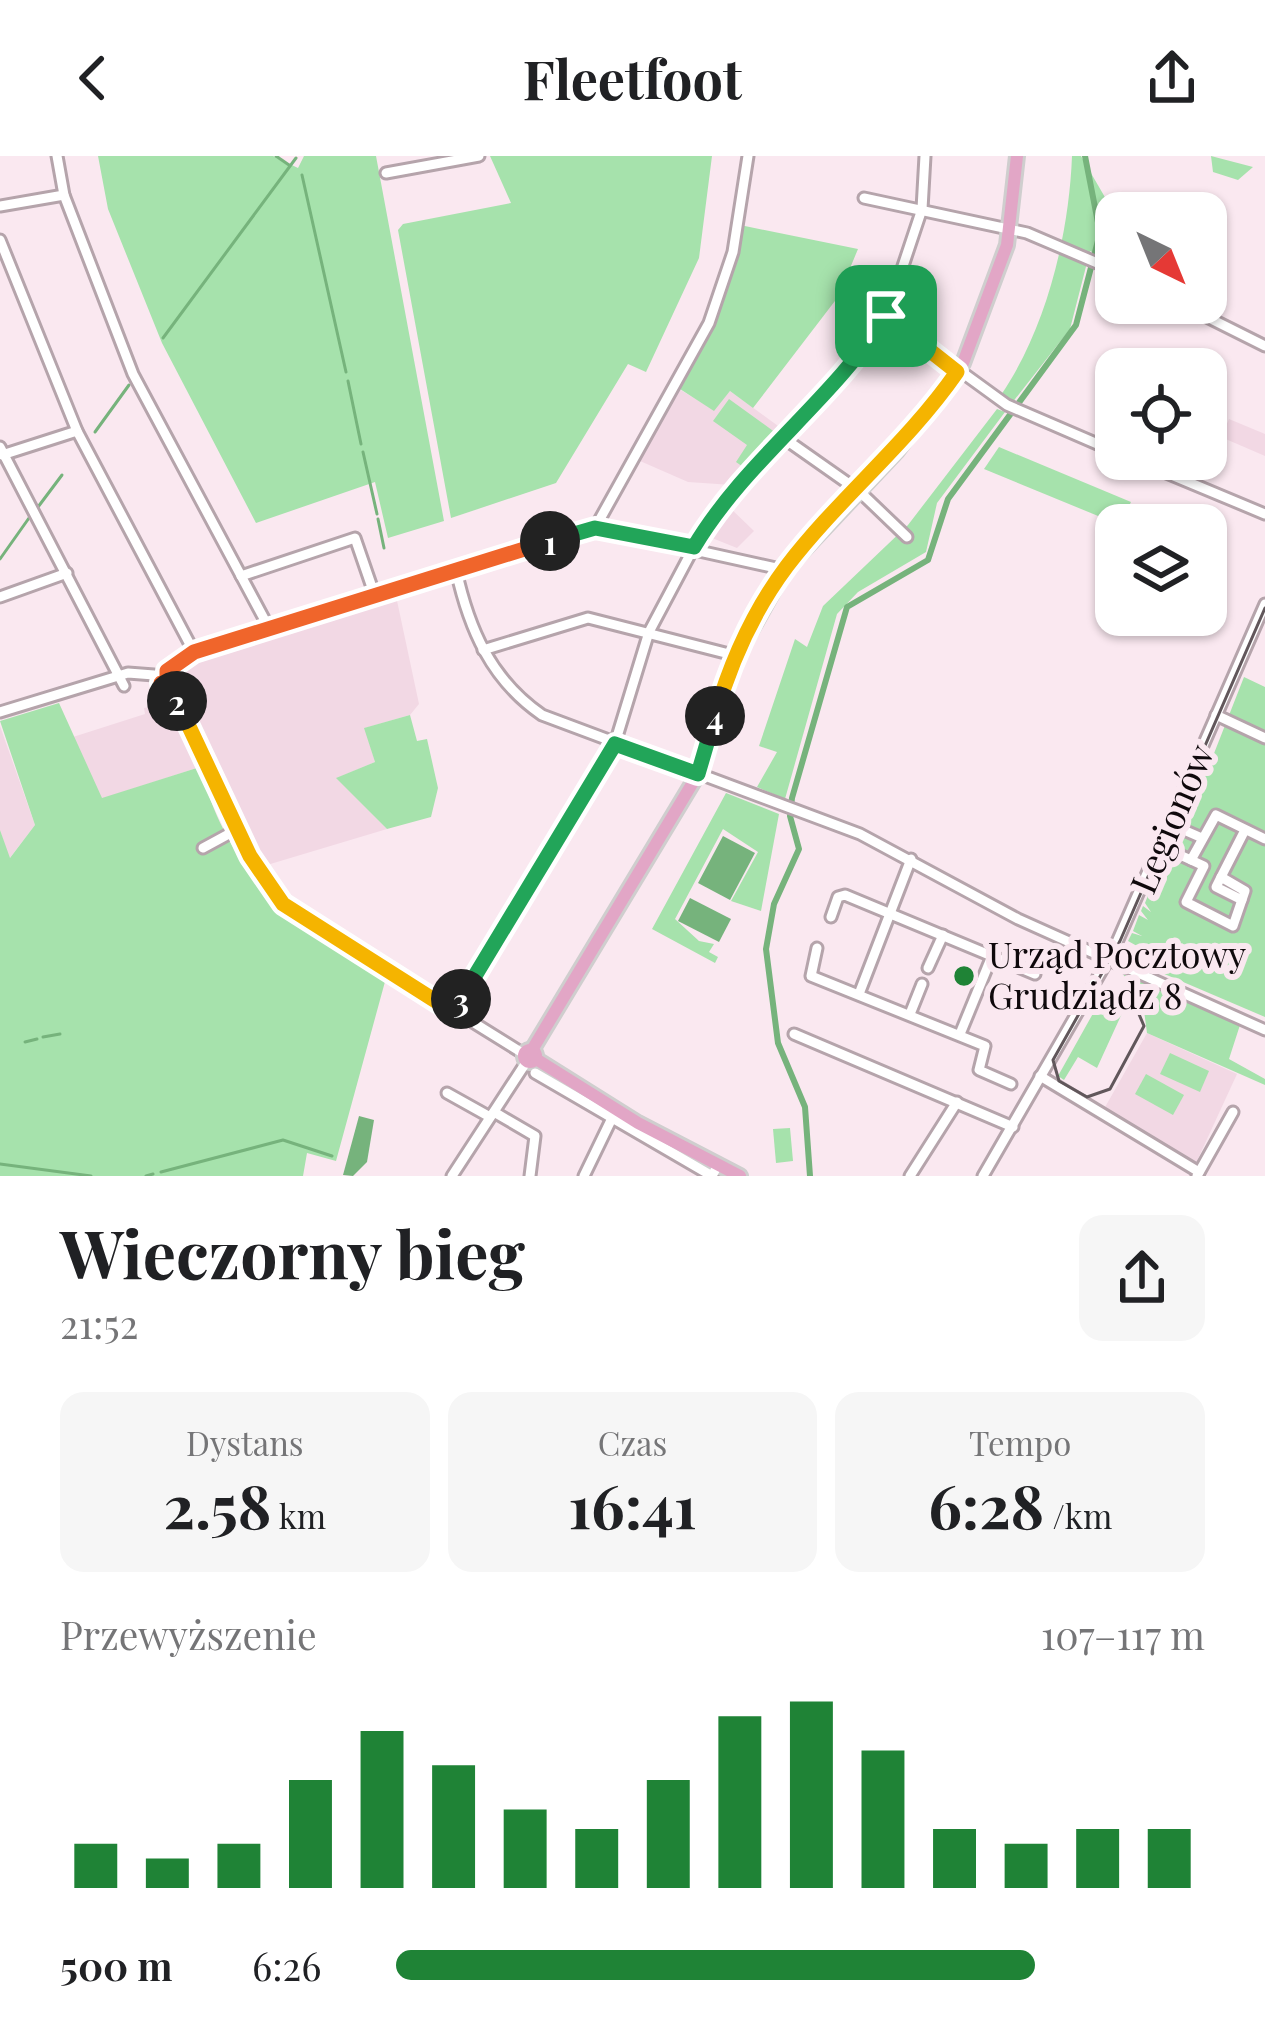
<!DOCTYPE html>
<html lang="pl">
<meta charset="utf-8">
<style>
:root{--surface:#fff;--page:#f6f6f6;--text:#202124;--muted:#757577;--accent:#1f8336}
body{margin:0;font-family:"Playfair Display",serif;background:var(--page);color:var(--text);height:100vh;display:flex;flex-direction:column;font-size:45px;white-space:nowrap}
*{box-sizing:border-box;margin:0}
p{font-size:39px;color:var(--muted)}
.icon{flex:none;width:66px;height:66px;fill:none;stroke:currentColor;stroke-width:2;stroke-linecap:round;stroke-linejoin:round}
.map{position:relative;height:1020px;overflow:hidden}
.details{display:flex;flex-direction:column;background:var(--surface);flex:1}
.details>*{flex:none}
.needle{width:78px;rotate:137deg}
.fabs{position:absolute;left:1095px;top:36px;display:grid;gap:24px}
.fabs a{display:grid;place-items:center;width:132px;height:132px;border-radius:24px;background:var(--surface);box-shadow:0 3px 9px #0004;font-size:60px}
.pin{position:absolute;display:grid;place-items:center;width:102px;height:102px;color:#fff;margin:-51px;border-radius:24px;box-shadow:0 6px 18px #0006}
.km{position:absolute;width:60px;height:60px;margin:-30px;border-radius:50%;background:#222;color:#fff;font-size:33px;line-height:60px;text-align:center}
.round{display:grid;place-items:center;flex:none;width:126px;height:126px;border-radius:24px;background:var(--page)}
.overview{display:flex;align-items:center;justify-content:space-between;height:204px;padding:0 60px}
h1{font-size:66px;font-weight:700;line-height:90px}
.stats{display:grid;grid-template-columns:repeat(3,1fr);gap:18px;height:204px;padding:12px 60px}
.stats div{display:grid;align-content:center;border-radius:24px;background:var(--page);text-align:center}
.stats b{font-size:60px;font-weight:700}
.stats small{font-size:33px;font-weight:400}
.stats p{font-size:33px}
.chart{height:336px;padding:24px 60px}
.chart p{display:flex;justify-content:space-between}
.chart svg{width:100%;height:216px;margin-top:12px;stroke:var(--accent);stroke-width:6}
ul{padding:0 60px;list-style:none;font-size:39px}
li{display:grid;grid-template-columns:192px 144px 1fr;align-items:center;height:90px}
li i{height:30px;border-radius:15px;background:var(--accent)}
header{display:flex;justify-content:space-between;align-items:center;height:156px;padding:0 60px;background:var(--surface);font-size:54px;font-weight:700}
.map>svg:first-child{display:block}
</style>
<header><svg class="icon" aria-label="back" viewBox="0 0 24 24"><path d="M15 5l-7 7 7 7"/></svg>Fleetfoot<svg class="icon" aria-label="share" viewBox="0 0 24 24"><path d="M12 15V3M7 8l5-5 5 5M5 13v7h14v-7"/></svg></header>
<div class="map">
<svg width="1265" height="1020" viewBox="0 0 1265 1020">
<rect width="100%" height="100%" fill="#fae8f0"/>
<g fill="#f2d8e4">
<path d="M679,233L714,254L730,235L785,275L732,329L688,326L640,305Z"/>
<path d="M1229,263L1265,278V300L1221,281Z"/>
<path d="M728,350L754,375L737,392L707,380Z"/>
<path d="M396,440L419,548L410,559L365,572L375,606L337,622L387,673L267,709L229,640L173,515Z"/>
<path d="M169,548L200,611L101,643L73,581L145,558L144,552Z"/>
<path d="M0,570L35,669L9,703L0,674Z"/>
<path d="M1147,877L1237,918L1196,1007L1104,953Z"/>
</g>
<g fill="#a6e2ac">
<path d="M98,0H273L298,12L304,0H376L444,365L388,382L375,326L256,367L162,187L108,53Z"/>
<path d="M490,0H712L699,102L646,216L628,208L556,327L451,362L398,74L403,68L511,47Z"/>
<path d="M1072,0H1081L1106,43L1107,103L1090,95L1070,173L1012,247L1001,239C1046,173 1069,80 1072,0Z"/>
<path d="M1211,0L1253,11L1238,24L1213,16Z"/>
<path d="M740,69L858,93L838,141L753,252L730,235L714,255L680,233L725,136Z"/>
<path d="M729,243L776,277L746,313L736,306L747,289L713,265Z"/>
<path d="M997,253L1005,256L937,347L926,396L858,436L837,458L785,643L757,631L777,596L759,590L795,483L807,491L823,450L908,369Z"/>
<path d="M999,291L1131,346L1120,369L984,313Z"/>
<path d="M1244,521L1265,531V861L1134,805L1137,790L1128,785L1132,777L1142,780L1133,775L1139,759L1148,764L1141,755L1143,750L1151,756L1145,747L1149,737L1158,740Z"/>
<path d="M59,547L102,642L200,611C230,722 293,767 386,822L336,1005L307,997L303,1020H0V674L10,702L35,669L0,565Z"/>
<path d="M410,559L417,585L427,583L438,632L431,661L387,673L336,622L375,606L364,572Z"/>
<path d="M726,637L779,658L761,755L731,745L758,696L723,673L675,763L699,785L714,788L709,796L718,801L715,807L652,773Z"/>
<path d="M1120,814L1240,869L1229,903L1265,923V929L1147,877L1143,847Z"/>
<path d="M1113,837L1124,853L1097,912L1078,901L1064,924L1058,920L1100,845L1106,848Z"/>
<path d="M1170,897L1209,915L1200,936L1160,918Z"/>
<path d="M1146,918L1184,939L1173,959L1135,938Z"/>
<path d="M790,972L793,1005L776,1007L773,973Z"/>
</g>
<g fill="#76b37c">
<path d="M723,680L755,697L730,744L698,727Z"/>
<path d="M690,742L731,763L719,786L678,765Z"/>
<path d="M359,960L374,964L367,1006L353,1020L343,1019Z"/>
</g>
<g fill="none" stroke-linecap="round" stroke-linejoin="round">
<g stroke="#76b37c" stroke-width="3">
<path d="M276,0L289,9"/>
<path d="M302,19L346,216"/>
<path d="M163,182L296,2"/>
<path d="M348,225L361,288"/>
<path d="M95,276L129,229"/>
<path d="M363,296L377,358"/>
<path d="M38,351L62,319"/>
<path d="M378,363L384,392"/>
<path d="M0,403L29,362"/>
<path d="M43,881L60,878"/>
<path d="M25,886L37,883"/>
<path d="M0,1008L91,1020"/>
<path d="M161,1016L283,984L332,1000"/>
<path d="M146,1020L153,1018"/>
</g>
<path stroke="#76b37c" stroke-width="6" d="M810,1020L805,951L778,887L766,793L774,748L799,693L790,660L792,642L847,451L928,404L948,343L1076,169L1100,77L1085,0"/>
<defs>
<g id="minor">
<path d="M57,0L64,39L133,218L269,472"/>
<path d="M386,17L479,0"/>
<path d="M864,42L1027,77L1116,115"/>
<path d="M0,50L64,39"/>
<path d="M0,84L77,275L194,496"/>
<path d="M1179,147L1265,190"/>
<path d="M886,161L1007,249L1116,296"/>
<path d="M785,283L859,335L907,381"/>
<path d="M0,291L124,530"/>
<path d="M2,299L77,275"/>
<path d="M1133,303L1265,358"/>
<path d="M595,372L709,167L733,96L748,0"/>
<path d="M456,414C469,473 491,524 542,559L860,678L1018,763L1265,874"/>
<path d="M241,420L355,382L375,440"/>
<path d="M0,441L67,417"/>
<path d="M483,494L588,462L737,500"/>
<path d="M169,522L255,709L283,748L524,898"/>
<path d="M0,556L128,517L154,519L163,527L167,515L196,495L595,372L785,414"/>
<path d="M1216,559L1265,582"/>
<path d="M1170,668L1202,682"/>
<path d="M1160,690L1191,704L1216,659L1265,683"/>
<path d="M203,692L238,673"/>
<path d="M1191,704L1204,710L1186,746L1233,770L1245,735L1221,721L1245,674"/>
<path d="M1221,721L1216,731L1242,744"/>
<path d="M831,761L838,741L845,739L1035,818"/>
<path d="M817,792L811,820L985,890L979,914L1011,928"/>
<path d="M928,812L943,779"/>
<path d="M859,838L911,703"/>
<path d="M453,856L612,597L649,476L702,376L859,199L886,161L922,53L925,0"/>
<path d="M910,858L922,828"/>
<path d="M794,878L1013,971"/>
<path d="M960,878L992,800"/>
<path d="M535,917L712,1020L718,1009"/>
<path d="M1040,920L1199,1016"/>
<path d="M447,937L490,961"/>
<path d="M494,956L535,980L530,1020"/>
<path d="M452,1020L527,905"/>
<path d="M584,1020L614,958"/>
<path d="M910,1020L957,946"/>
<path d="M983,1020L1113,795L1265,448"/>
<path d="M1197,1020L1233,956"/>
</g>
<g id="major">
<circle cx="530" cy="900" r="6"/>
<path d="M532,894L698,618L737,500L785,414L897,295L963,207L1007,89L1017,0"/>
<path d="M536,903L638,967L740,1020"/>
</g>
</defs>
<use href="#minor" stroke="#b5a4ab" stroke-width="15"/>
<use href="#major" stroke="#cfcece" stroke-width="18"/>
<use href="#minor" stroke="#fff" stroke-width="9"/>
<use href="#major" stroke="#e2a6c6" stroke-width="12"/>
<path stroke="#61575b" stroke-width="3" d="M1133,844L1144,870L1110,933L1087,941L1059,925L1053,904L1120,785L1265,452"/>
</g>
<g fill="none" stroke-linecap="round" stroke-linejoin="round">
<defs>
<path id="split-1" d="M550,385L595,372L694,391C745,305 832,245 886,160"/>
<path id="split-2" d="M177,545L161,527L167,525V515L194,496L550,385"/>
<path id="split-3" d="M177,545L250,700L283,748L453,856L461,843"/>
<path id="split-4" d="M461,843L615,588L698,618L715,560"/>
<path id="split-5" d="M715,560C730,508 754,454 787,410C839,342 907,288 957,216L886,160"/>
</defs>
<use href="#split-1" stroke="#fff" stroke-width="24"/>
<use href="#split-2" stroke="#fff" stroke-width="24"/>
<use href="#split-3" stroke="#fff" stroke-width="24"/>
<use href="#split-4" stroke="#fff" stroke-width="24"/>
<use href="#split-5" stroke="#fff" stroke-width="24"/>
<use href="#split-1" stroke="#22a559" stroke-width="15"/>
<use href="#split-2" stroke="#f0652b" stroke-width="15"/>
<use href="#split-3" stroke="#f5b400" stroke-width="15"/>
<use href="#split-4" stroke="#22a559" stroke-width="15"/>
<use href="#split-5" stroke="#f5b400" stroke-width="15"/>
</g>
<circle fill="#1f8336" stroke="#fae8f0" stroke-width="4.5" cx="964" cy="820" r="12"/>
<g text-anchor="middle" stroke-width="12" stroke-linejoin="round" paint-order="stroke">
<g font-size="36" fill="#0f090c" stroke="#fae8f0">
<text transform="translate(1172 663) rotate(-67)" y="13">Legionów</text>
</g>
<g font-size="36" fill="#0f090c" stroke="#fae8f0" text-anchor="start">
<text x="988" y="812">Urząd Pocztowy<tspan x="988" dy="41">Grudziądz 8</tspan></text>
</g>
</g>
</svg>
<div class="fabs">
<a><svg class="needle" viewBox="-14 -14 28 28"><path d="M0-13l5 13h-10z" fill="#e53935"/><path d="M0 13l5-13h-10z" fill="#757577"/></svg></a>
<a><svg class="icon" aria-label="locate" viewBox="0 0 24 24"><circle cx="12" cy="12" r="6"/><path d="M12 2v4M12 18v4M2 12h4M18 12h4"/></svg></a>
<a><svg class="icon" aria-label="layers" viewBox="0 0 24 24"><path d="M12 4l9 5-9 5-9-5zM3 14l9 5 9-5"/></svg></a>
</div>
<div class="pin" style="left:886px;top:160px;background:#1e9e55"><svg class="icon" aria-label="arrive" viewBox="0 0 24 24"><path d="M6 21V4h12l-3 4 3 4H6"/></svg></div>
<b class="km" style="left:550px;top:385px">1</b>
<b class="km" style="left:177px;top:545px">2</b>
<b class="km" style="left:461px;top:843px">3</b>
<b class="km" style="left:715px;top:560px">4</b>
</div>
<section class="details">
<div class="overview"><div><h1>Wieczorny bieg</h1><p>21:52</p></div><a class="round"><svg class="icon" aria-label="share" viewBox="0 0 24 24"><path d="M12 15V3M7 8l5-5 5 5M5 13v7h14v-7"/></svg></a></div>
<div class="stats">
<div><p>Dystans</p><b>2.58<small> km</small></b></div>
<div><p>Czas</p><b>16:41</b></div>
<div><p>Tempo</p><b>6:28<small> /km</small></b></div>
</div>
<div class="chart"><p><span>Przewyższenie</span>107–117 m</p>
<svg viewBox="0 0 160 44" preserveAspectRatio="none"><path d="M5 44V35M15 44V38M25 44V35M35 44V22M45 44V12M55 44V19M65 44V28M75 44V32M85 44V22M95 44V9M105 44V6M115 44V16M125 44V32M135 44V35M145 44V32M155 44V32"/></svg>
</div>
<ul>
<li><b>500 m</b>6:26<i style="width:79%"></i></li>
</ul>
</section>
